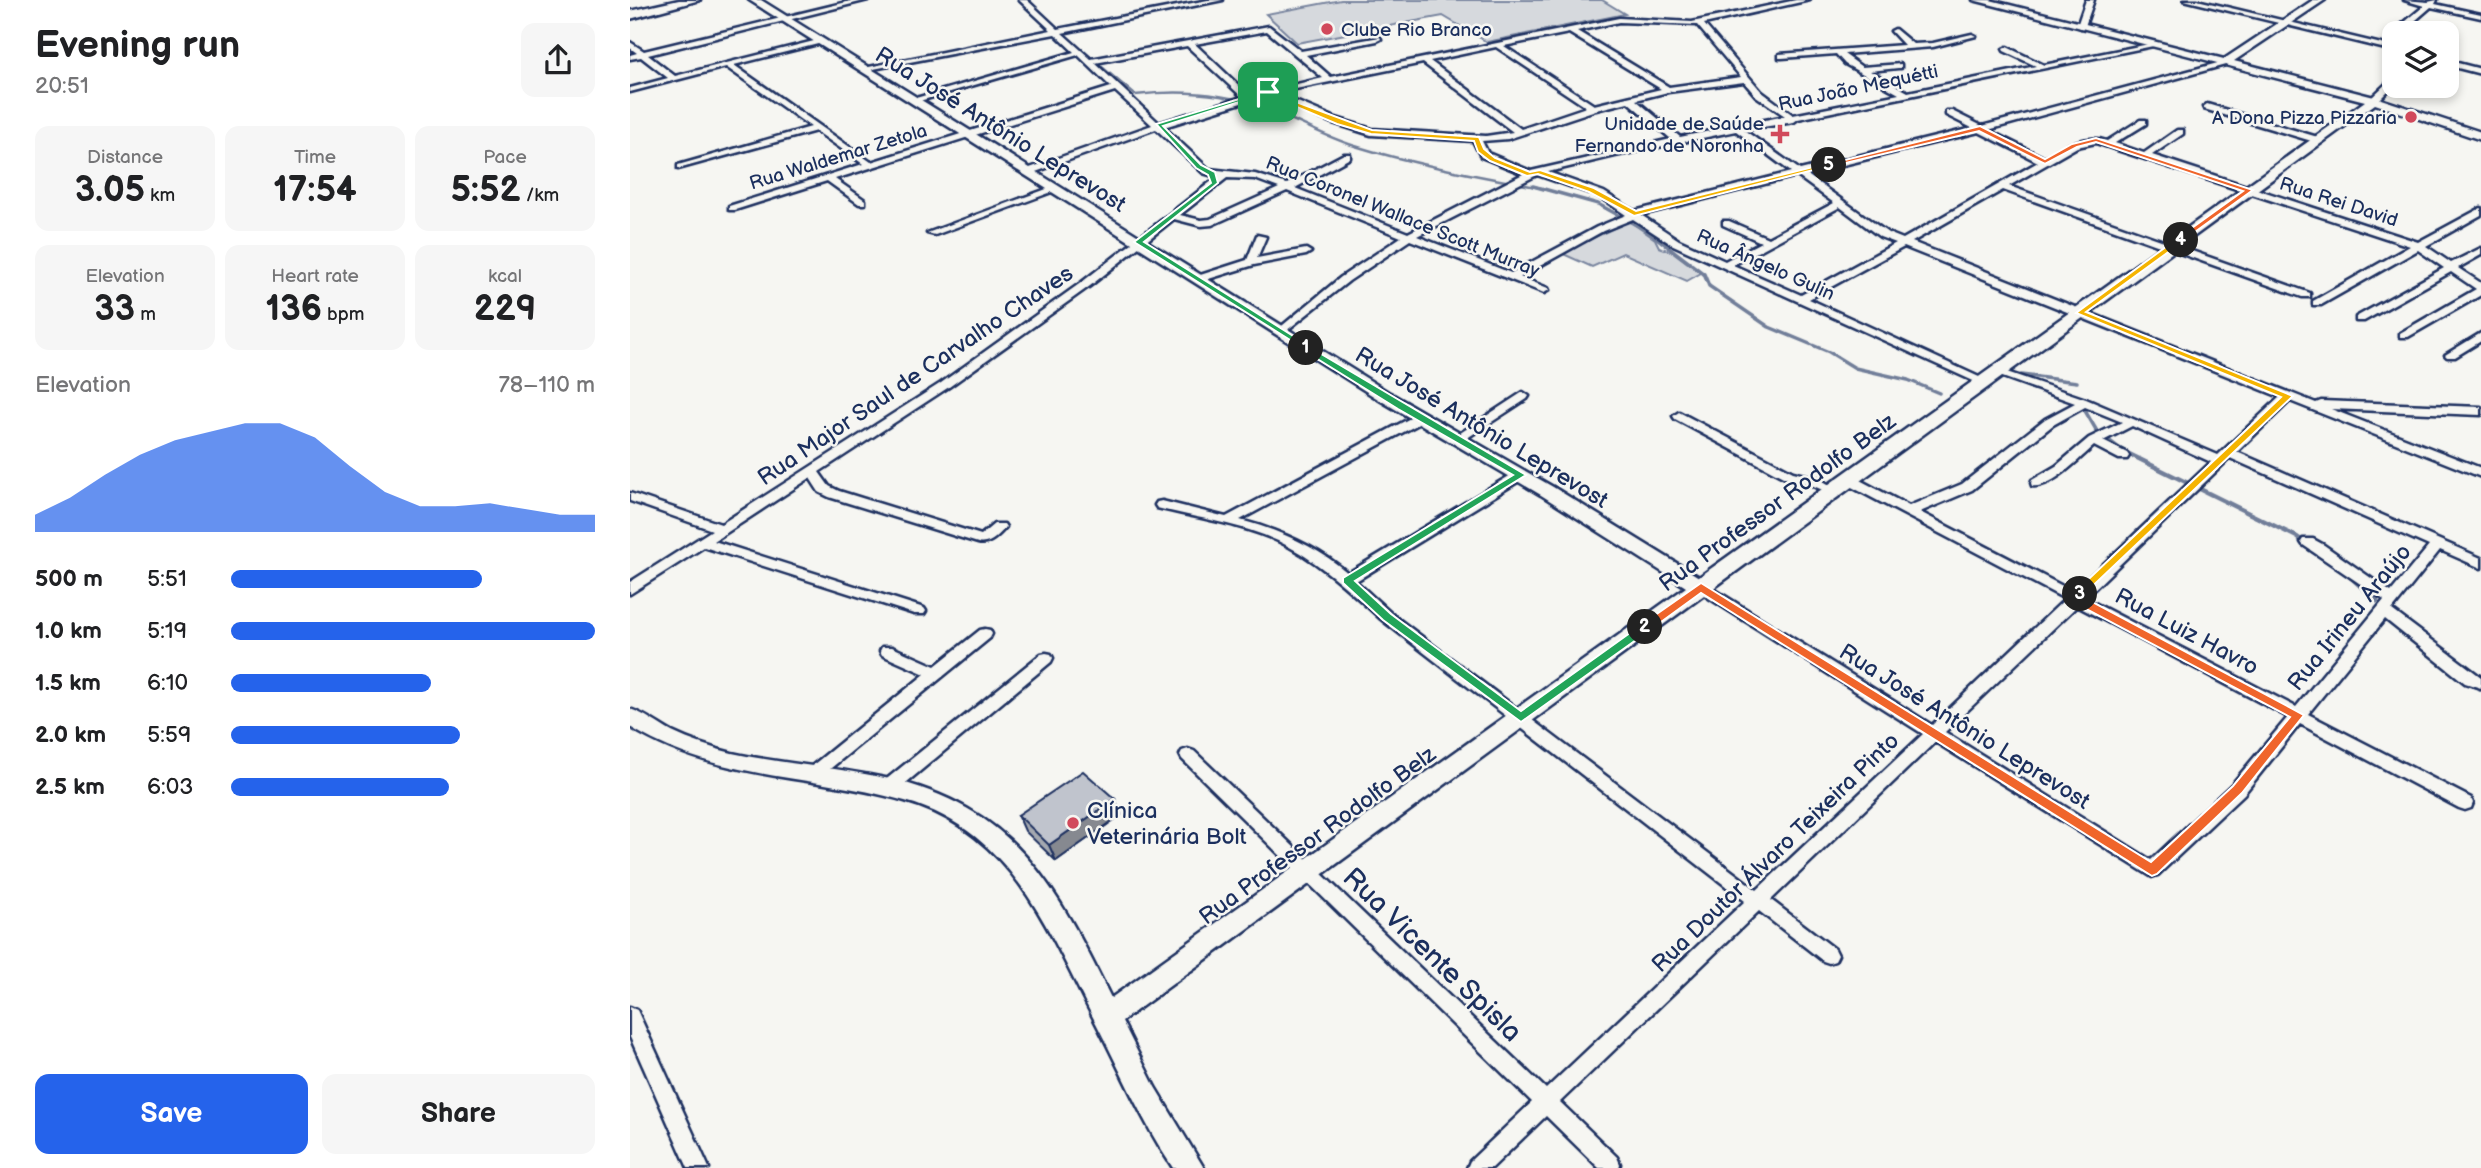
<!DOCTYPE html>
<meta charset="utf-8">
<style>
:root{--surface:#fff;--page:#f6f6f6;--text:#202124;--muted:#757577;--accent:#2563eb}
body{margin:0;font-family:"Balsamiq Sans",sans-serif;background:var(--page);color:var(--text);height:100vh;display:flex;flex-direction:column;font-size:26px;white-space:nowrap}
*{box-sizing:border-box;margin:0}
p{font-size:23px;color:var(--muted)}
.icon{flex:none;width:38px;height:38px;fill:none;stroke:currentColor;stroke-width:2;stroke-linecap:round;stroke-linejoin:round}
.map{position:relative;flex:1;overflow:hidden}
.side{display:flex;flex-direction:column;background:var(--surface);width:630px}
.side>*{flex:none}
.tools{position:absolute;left:1752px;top:21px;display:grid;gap:14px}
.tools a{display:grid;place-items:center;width:77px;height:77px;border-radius:14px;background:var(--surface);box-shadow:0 4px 10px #0003;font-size:35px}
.pin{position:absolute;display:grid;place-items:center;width:60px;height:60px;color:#fff;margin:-30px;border-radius:14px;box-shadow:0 4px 10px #0006}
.km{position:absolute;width:35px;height:35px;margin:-18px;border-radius:50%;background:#222;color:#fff;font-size:19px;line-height:35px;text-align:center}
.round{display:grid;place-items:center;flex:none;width:74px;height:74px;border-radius:14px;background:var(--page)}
.head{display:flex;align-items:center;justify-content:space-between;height:119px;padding:0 35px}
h1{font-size:38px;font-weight:600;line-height:52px}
.figures{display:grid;grid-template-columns:repeat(3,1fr);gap:10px;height:119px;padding:7px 35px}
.figures div{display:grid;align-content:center;border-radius:14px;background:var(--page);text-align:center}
.figures b{font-size:35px;font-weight:600}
.figures small{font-size:19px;font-weight:400}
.figures p{font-size:19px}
.chart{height:196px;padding:14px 35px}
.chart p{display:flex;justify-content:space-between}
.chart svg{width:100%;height:126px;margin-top:7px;fill:var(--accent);opacity:.7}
.button{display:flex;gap:14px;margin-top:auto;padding:14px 35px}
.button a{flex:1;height:80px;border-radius:14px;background:var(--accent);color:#fff;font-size:28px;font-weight:600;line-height:80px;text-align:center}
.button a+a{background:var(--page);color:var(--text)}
ul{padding:0 35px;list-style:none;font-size:23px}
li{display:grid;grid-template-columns:112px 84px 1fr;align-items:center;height:52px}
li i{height:18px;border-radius:9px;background:var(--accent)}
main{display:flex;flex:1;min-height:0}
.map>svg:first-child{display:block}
</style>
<main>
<section class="side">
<div class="head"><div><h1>Evening run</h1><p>20:51</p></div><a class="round"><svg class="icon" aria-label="share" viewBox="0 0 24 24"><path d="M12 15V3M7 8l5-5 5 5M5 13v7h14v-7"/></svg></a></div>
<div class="figures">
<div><p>Distance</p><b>3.05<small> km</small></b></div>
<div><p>Time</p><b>17:54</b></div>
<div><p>Pace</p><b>5:52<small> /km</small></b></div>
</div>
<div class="figures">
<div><p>Elevation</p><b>33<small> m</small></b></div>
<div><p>Heart rate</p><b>136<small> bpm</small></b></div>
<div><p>kcal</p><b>229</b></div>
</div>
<div class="chart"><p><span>Elevation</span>78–110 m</p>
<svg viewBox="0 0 160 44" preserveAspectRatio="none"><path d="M0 44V38L10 32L20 24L30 17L40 12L50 9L60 6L70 6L80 11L90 21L100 30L110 35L120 35L130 34L140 36L150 38L160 38V44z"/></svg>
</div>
<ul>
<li><b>500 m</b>5:51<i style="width:69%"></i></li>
<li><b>1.0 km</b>5:19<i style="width:100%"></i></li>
<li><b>1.5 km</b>6:10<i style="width:55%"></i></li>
<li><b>2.0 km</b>5:59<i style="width:63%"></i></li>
<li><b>2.5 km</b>6:03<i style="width:60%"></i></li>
</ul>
<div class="button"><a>Save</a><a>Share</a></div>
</section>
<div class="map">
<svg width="1851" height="1168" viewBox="0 0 1851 1168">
<rect width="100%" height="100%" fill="#f6f6f2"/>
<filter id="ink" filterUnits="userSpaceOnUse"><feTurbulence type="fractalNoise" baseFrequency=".0143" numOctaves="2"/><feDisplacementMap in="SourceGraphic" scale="14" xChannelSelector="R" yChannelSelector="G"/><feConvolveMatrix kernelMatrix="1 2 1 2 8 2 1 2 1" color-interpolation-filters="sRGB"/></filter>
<g filter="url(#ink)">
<g fill="#d6d9dd" stroke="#78849e" stroke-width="2">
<path d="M711,0H972L995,14L857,42L813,16L667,43L636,14Z"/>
<path d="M999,221L1025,239L1029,247L1043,252L1071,273L1057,281L993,253L962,267L931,253Z"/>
</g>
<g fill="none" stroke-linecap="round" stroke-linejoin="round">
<path stroke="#717e99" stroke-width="2.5" d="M452,50L505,95C547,90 591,92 631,107C663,118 692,136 725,146C786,165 849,176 912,188"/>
<g stroke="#717e99" stroke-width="3.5">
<path d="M903,186L968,204L1019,232L1074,274L1079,286L1139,327L1199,352L1225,368L1278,380L1309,393"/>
<path d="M1391,375L1447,382"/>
<path d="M1454,409L1468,433"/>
</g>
<g stroke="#717e99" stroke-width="4.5">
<path d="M1466,431L1491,450L1667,537L1676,544"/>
<path d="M1717,574L1747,601"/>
<path d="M1839,684L1851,689"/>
</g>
<defs>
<g id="street">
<path d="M225,0H238L18,55L45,76L192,39V43L104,65L241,162L481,87L448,55L286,102L279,100L444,52L425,34L233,71L229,69L421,30L389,0H397L428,29L578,0H593L432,33L461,59L639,26L671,51L750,37L751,39L747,41L676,55L701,77L989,18L1062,22L1166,0H1180L1074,24L1132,92L1163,115L1269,94L1215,64L1206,54L1152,58H1149V54L1274,45L1261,31L1265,29L1283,44L1303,43L1342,34L1346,36L1303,47L1214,54L1232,67L1271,64V68H1268L1240,71L1278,92L1406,66L1374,51L1373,49L1377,47L1414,65L1524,43L1528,45L1168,119L1164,122L1114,130L1170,170L1342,128L1316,115V111H1322L1352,126L1599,60V64L1358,130L1415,158C1434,147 1454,133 1477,141L1510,120H1516V124L1485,143L1514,153L1547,130H1553V134L1522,155L1788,242L1851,208V215L1796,246L1821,263L1851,248V255L1828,268L1851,283V295L1778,337H1770V333L1846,289L1821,272L1734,321H1726V317L1814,268L1788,250L1691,305H1683V301L1780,246L1466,143L1447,147L1379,186L1680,293V297H1672L1373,190L1282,242L1686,403L1691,401L1851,407V415L1701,409L1851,468V477L1660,401L1607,452L1851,558V568L1810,550L1762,610L1851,677V688L1835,683L1755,619L1678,714L1841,798L1843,803L1841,808L1835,810L1829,808L1670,724L1614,794L1528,875L1522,877L1305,742L1141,900L1205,949L1208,955L1205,961L1199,963L1193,961L1129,911L930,1102L987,1157L990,1164L989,1168H969L916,1116L862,1168H837L840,1161L902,1102L552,759L550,755L552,751L558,749L564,751L916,1089L1115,901L752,620C720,591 688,560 648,541C611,524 567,518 527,508L525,505L527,502L532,501L596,517L786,415H794L796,418L794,421L610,520C649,530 688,547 718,573L886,472H894L896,475L894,478L726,581L762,614L1127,890L1293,734L1066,590L1064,587L1066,584H1076L1302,725L1435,599L1214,483L1213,480L1214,477H1224L1279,506L1332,484L1415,419L1445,403L1364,374V370L1368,369L1456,399L1588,455L1650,397L1274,247L1179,299L1360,382L1358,384H1350L1041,244L1003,219L973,231L890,277L918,288L919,290L914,293L780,240L719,281L651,335L647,334V330L711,277L771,237L657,191L582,225L571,226L544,219L460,286L319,387L189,472L199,486L209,491L351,535L364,524H374L376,527C369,535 359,546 348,543L199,497L189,492L180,478L84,541L294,608L296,611L294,614H284L74,547L0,594V582L82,530L0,501V493L91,524L311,383L452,282L587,177L573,173L526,129L400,174H394V170L522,125L485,91L205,179L235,200V204H229L197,181L105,210H99V206L233,164L186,131L48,169V165L181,127L96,67L0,92V88L38,78L11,57L0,59V55L7,53L0,48V42L14,51ZM989,22L1067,25L1111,77L1039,87L947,31ZM637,31L693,78L619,95L565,44ZM939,33L1031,89L964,105L874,46ZM557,46L612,97L529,123L465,63ZM866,47L956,107L891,129L800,61ZM793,63L883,132L856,136L742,129L706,118L646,93ZM1114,82L1126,96L1155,116L1050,137L1006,100L1038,92ZM637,95L700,122L741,135L843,141L851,157L893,174L778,233L665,188L720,158V154H714L657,184L625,174L579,169L534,127ZM998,102L1041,139L901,171L858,153L852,141L878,139L966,110ZM1106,131L1161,172L1004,211L974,192L918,172L985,156ZM1349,132L1408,162L1273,239L1258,233L1176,174ZM907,175L968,196L996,215L967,227L881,273L787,236ZM1167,176L1204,203L1138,238L1099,221H1093V225L1131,242L1095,261L1049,240L1011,215ZM597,178L625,179L649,188L580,219L571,220L550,215ZM1210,207L1250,237L1266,243L1171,295L1103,265ZM1455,407L1492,422L1459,438L1426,466L1402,480L1401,483L1402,486C1421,489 1450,458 1464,446L1489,459H1497L1499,456L1497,453L1473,441L1502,426L1581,462L1444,592L1290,512L1342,490L1423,425ZM1600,458L1799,546L1761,592L1694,545L1683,539H1673L1671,542L1673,545L1754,600L1666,707L1455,598ZM1447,606L1658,717L1602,784L1521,860L1315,732Z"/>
<path d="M1456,0H1464L1455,26L1451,28L1447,26Z"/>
<path d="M1554,0H1567L1764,47V51Z"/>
<path d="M1774,0L1798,2L1807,0L1805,4L1851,14V18L1801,7L1771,33L1764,34V31L1794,6Z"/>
<path d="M1816,60L1851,69V74L1816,65Z"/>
<path d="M1761,79H1764V85L1747,102H1741V98Z"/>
<path d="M1577,104L1691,138L1692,140L1685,142L1574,109L1573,107Z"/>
<path d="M422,187L430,189L305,235L297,233Z"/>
<path d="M627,235L636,237L627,258L676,249L681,252L676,255L624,265L572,281H564V277L617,260Z"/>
<path d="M1851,333V341L1825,357H1817L1815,355Z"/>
<path d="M893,392L899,396L897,399L831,442H823L821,439Z"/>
<path d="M1049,412L1163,472L1188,478L1210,491L1204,495L1179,484L1155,478L1045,419L1043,416Z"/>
<path d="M355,629L360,630L362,634L360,638L190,777L184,779L178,777L176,773L178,769L295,674L252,655L250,651L252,647H262L305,666L350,630Z"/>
<path d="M416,653L421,654L423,658L421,662L265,792L259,793L253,792L251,787L253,782L411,654Z"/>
<path d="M0,1007L7,1010L79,1168H58L0,1037Z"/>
</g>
<path id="secondary" d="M119,0H131L760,393L923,487L1069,577L1735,101L1343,0H1360L1594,59L1683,0H1695L1604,61L1748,98L1851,132V140L1745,104L492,1021L525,1087L574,1168H543C512,1122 491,1071 466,1023C419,934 384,831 275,801C181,774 87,781 0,727V709C15,714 28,724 42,732C61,741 82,748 102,753C153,764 205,767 255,778C385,806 427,888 481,998L1056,587L911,495L748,399Z"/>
<path id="primary" d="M49,0H70L0,19V11Z"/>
</defs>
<use href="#street" stroke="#1b2f5e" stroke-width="5"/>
<use href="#secondary" stroke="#1b2f5e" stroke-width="5"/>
<use href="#primary" stroke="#1b2f5e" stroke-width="5"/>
<use href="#street" fill="#f6f6f2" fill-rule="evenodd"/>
<use href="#secondary" fill="#f6f6f2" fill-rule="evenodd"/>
<use href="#primary" fill="#f6f6f2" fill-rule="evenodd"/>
</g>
<path fill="#a5a9b0" stroke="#1b2f5e" stroke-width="2" d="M485,799L491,815L426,861L395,831L388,815Z"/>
<path fill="#868990" stroke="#1b2f5e" stroke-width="2" d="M485,799L491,815L426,861L419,845Z"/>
<path fill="#c0c4cd" stroke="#1b2f5e" stroke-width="2" d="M453,771L485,799L419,845L388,815Z"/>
</g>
<path fill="#22a559" stroke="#fff" stroke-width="2" d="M636,91L641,92L533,126L571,165L585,172L588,183L514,242L679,346L681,348L676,350L504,242L581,183L578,175L566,168L526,124Z"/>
<path fill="#22a559" stroke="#fff" stroke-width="2" d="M676,345L896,475L725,581L761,614L891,711L1011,625H1020V630L891,722L753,620L713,583V578L883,475L768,409L673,350L671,348Z"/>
<path fill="#f0652b" stroke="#fff" stroke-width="2" d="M1071,583L1521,862L1603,786L1660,717L1441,601V595L1446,591H1454L1453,597L1674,715L1612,793L1527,874L1522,876L1071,593L1020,630H1011V625Z"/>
<path fill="#f5b400" stroke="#fff" stroke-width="2" d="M1548,238L1555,240L1456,312L1663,396L1450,598L1444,594L1446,591L1651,397L1446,313Z"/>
<path fill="#f0652b" stroke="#fff" stroke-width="2" d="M1350,126L1415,159L1442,144L1466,138L1623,190L1551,242L1548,238L1613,191L1466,142L1447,147L1415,164L1349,131L1199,167L1195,165Z"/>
<path fill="#f5b400" stroke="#fff" stroke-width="2" d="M636,91L742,130L849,137L854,149L865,158L900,172L910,170L964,188L1006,211L1199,163L1203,165L1004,216L959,192L908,174L897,176L860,161L848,152L844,141L741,134L707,124L636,94Z"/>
<g fill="#d1495b" stroke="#f6f6f2" stroke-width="2.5">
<circle cx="697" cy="29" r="7"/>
<circle cx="1781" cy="117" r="7"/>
<path d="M1146.5 123.5h7v7h7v7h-7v7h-7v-7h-7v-7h7z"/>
<circle cx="443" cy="823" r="7"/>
</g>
<g text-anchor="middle" stroke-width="5" stroke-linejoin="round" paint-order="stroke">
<g font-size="19" fill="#1b2f5e" stroke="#f6f6f2" text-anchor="end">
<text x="711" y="36" text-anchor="start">Clube Rio Branco</text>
<text x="1767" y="124">A Dona Pizza Pizzaria</text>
<text x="1134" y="130">Unidade de Saúde<tspan x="1134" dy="22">Fernando de Noronha</tspan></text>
</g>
<g font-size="19" fill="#1b2f5e" stroke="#f6f6f2">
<text transform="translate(1228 87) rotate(-12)" y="7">Rua João Mequétti</text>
<text transform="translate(208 156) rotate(-17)" y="7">Rua Waldemar Zetola</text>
<text transform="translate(1709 201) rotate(18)" y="7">Rua Rei David</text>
<text transform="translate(773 216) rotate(22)" y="7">Rua Coronel Wallace Scott Murray</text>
<text transform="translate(1136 264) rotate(24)" y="7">Rua Ângelo Gulin</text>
</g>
<g font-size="23" fill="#1b2f5e" stroke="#f6f6f2">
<text transform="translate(371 129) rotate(32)" y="8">Rua José Antônio Leprevost</text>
<text transform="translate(285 375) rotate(-34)" y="8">Rua Major Saul de Carvalho Chaves</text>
<text transform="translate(852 427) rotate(31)" y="8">Rua José Antônio Leprevost</text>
<text transform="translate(1147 502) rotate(-36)" y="8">Rua Professor Rodolfo Belz</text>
<text transform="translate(1719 617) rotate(-51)" y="8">Rua Irineu Araújo</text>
<text transform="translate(1557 631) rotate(28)" y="8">Rua Luiz Havro</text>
<text transform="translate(1335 726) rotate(32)" y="8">Rua José Antônio Leprevost</text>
<text transform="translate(687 835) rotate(-36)" y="8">Rua Professor Rodolfo Belz</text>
<text transform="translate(1145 852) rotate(-44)" y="8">Rua Doutor Álvaro Teixeira Pinto</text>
</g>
<g font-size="23" fill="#1b2f5e" stroke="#f6f6f2" text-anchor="start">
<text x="457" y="818">Clínica<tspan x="457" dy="26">Veterinária Bolt</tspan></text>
</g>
<g font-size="28" fill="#1b2f5e" stroke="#f6f6f2">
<text transform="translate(803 954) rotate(44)" y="10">Rua Vicente Spisla</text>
</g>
</g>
</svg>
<div class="tools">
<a><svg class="icon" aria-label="layers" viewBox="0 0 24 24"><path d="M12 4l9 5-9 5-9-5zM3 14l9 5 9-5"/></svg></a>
</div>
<div class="pin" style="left:638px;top:92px;background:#1e9e55"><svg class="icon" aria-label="arrive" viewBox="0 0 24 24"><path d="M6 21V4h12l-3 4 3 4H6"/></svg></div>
<b class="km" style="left:676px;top:348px">1</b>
<b class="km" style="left:1015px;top:627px">2</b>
<b class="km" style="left:1450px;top:594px">3</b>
<b class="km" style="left:1551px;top:240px">4</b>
<b class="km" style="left:1199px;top:165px">5</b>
</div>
</main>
